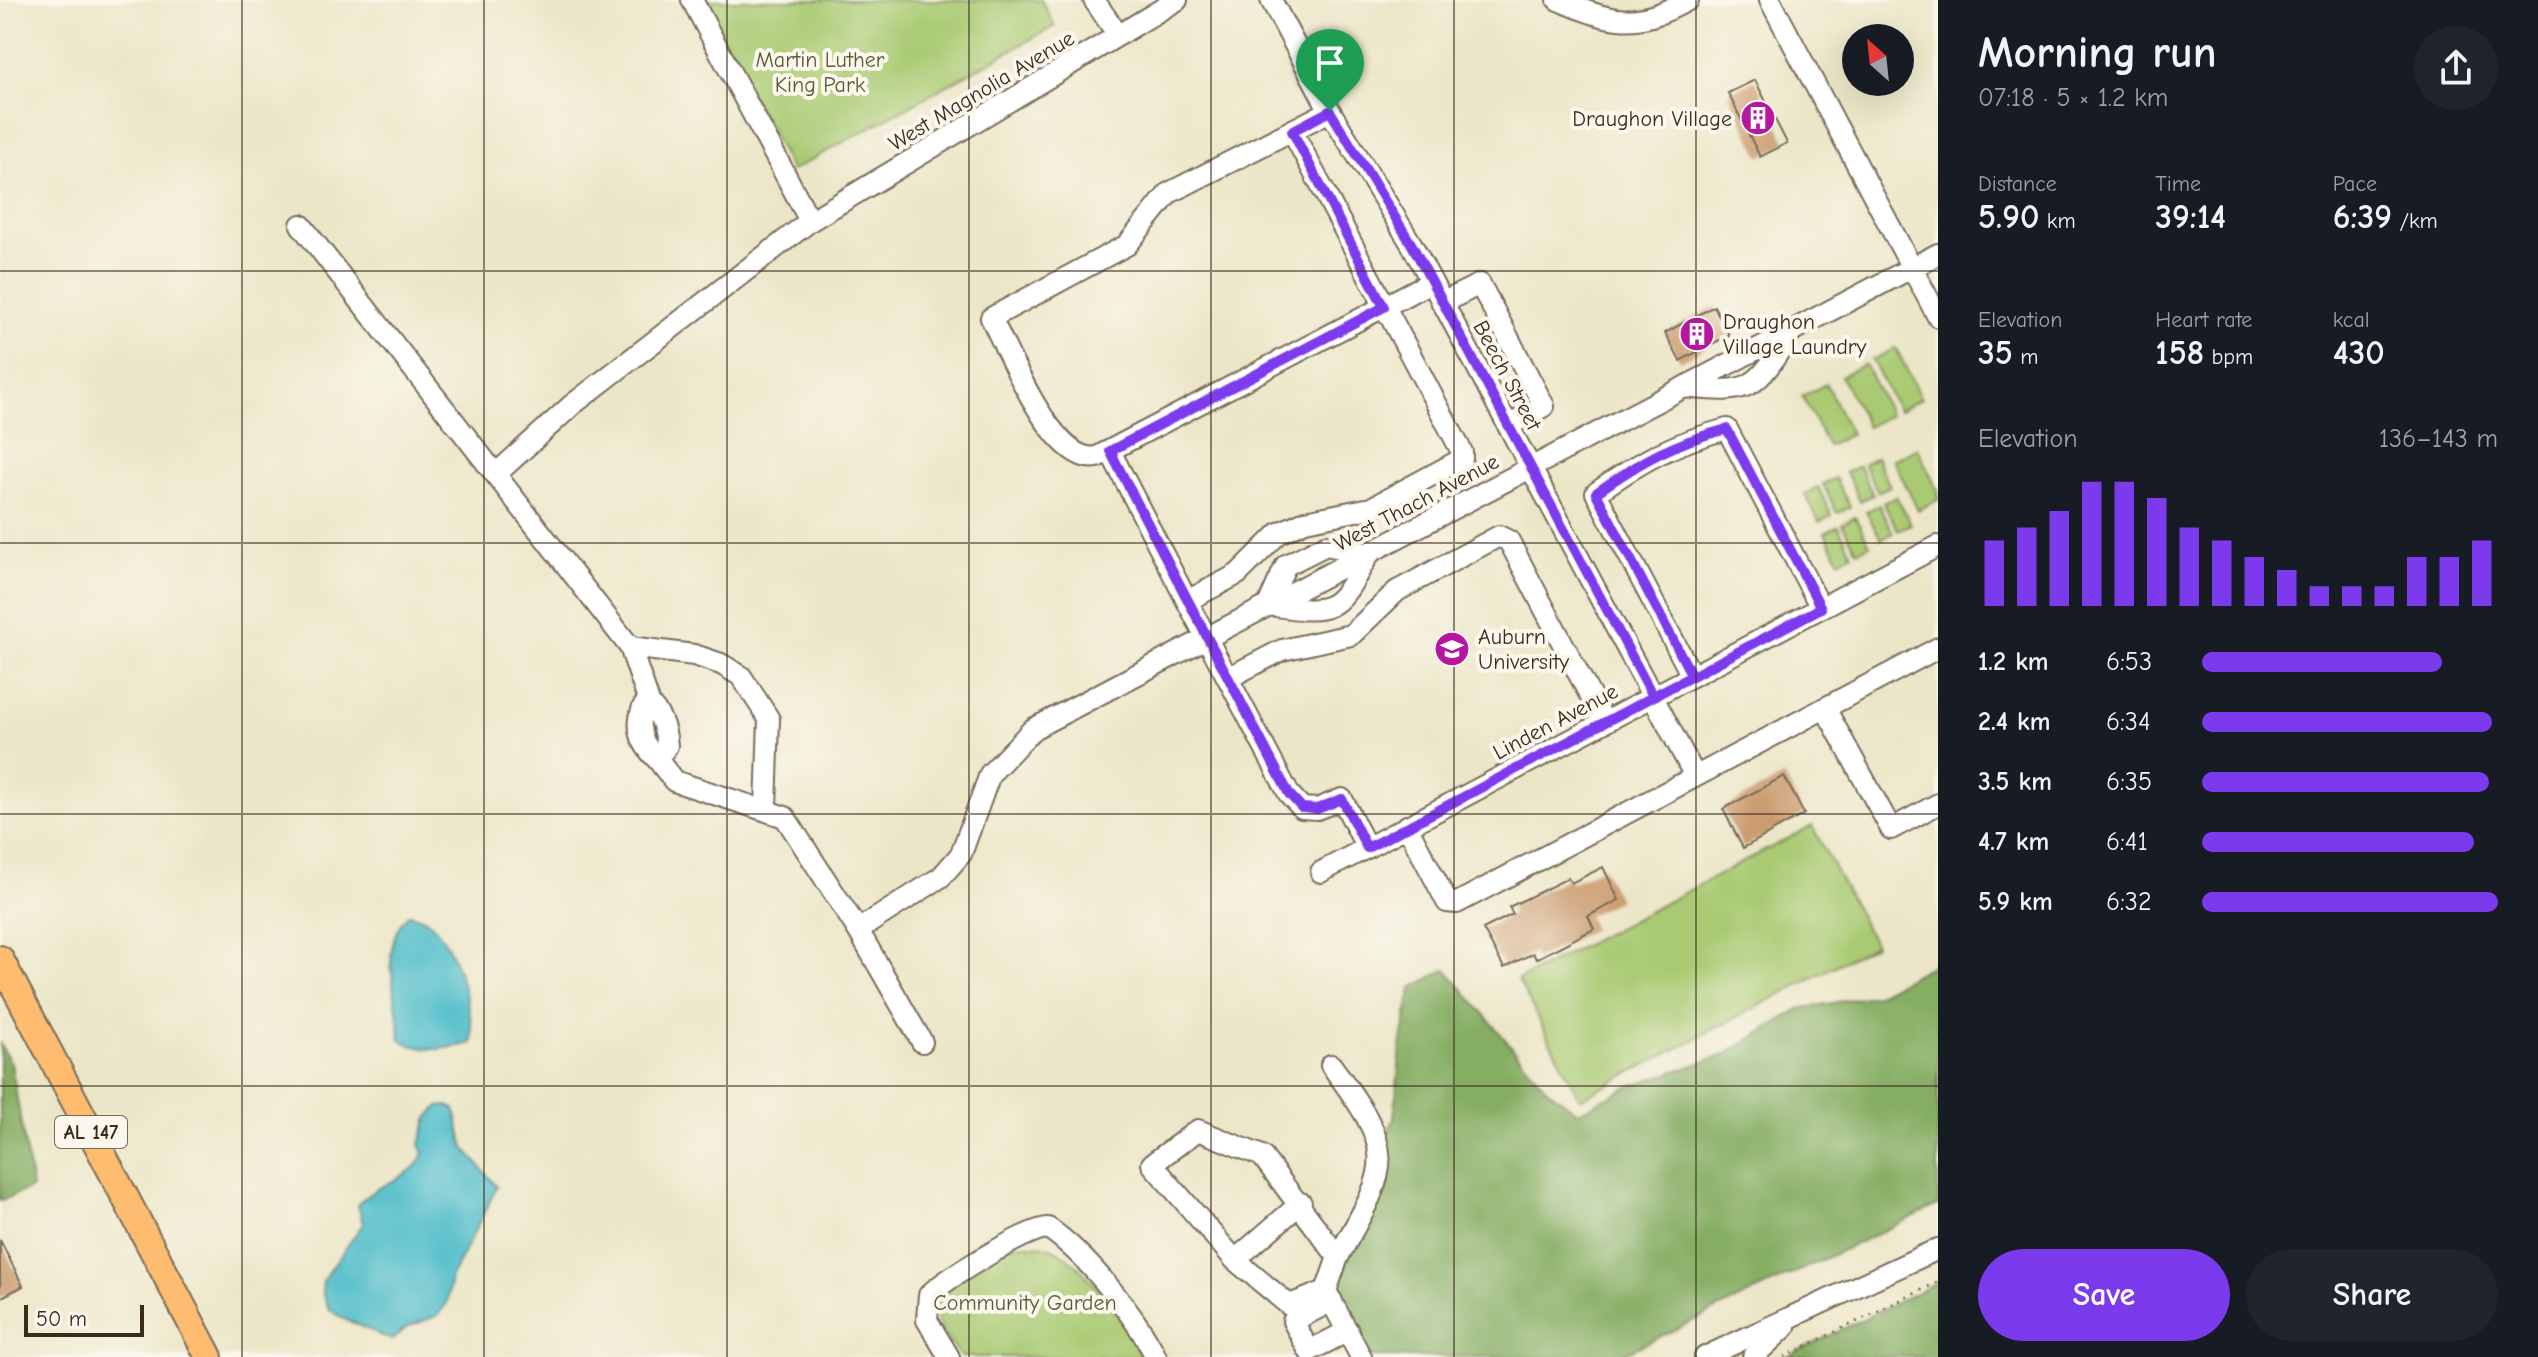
<!DOCTYPE html>
<meta charset="utf-8">
<style>
:root{--surface:#171b24;--page:#20242c;--text:#f1f3f6;--muted:#9ea1a6;--accent:#7c3aed}
body{margin:0;font-family:"Comic Neue",sans-serif;background:var(--page);color:var(--text);height:100vh;display:flex;flex-direction:column;font-size:30px;white-space:nowrap}
*{box-sizing:border-box;margin:0}
p{font-size:26px;color:var(--muted)}
.icon{flex:none;width:44px;height:44px;fill:none;stroke:currentColor;stroke-width:2;stroke-linecap:round;stroke-linejoin:round}
.map{position:relative;flex:1;overflow:hidden}
.drawer{display:flex;flex-direction:column;background:var(--surface);width:600px}
.drawer>*{flex:none}
.needle{width:52px;rotate:333deg}
.tools{position:absolute;left:1842px;top:24px;display:grid;gap:16px}
.tools a{display:grid;place-items:center;width:72px;height:72px;border-radius:50%;background:var(--surface);box-shadow:0 8px 32px #0002;font-size:40px}
.scale{position:absolute;left:24px;bottom:20px;width:120px;box-sizing:border-box;padding-left:8px;border:4px solid #3b2a1e;border-top:0;font-size:22px;line-height:28px;white-space:nowrap;color:#3b2a1e;-webkit-text-stroke:6px #fbf7ec;paint-order:stroke}
.pin{position:absolute;display:grid;place-items:center;width:68px;height:68px;color:#fff;margin:-82px -34px;border-radius:50% 50% 50% 0;rotate:-45deg;box-shadow:0 0 8px #0007}
.pin .icon{rotate:45deg}
.round{display:grid;place-items:center;flex:none;width:84px;height:84px;border-radius:42px;background:var(--page)}
.head{display:flex;align-items:center;justify-content:space-between;height:136px;padding:0 40px}
h1{font-size:44px;font-weight:800;line-height:60px}
.stats{display:grid;grid-template-columns:repeat(3,1fr);gap:12px;height:136px;padding:8px 40px}
.stats div{display:grid;align-content:center}
.stats b{font-size:34px;font-weight:800}
.stats small{font-size:22px;font-weight:400}
.stats p{font-size:22px}
.chart{height:224px;padding:16px 40px}
.chart p{display:flex;justify-content:space-between}
.chart svg{width:100%;height:144px;margin-top:8px;stroke:var(--accent);stroke-width:6}
.cta{display:flex;gap:16px;margin-top:auto;padding:16px 40px}
.cta a{flex:1;height:92px;border-radius:48px;background:var(--accent);color:#fff;font-size:32px;font-weight:800;line-height:92px;text-align:center}
.cta a+a{background:var(--page);color:var(--text)}
ul{padding:0 40px;list-style:none;font-size:26px}
li{display:grid;grid-template-columns:128px 96px 1fr;align-items:center;height:60px}
li i{height:20px;border-radius:10px;background:var(--accent)}
main{display:flex;flex:1;min-height:0}
.map>svg:first-child{display:block}
</style>
<main>
<div class="map">
<svg width="1938" height="1357" viewBox="0 0 1938 1357">
<rect width="100%" height="100%" fill="#fbf7ec"/>
<filter id="ink" filterUnits="userSpaceOnUse"><feTurbulence type="fractalNoise" baseFrequency=".0125" numOctaves="2"/><feDisplacementMap in="SourceGraphic" scale="16" xChannelSelector="R" yChannelSelector="G"/><feConvolveMatrix kernelMatrix="1 2 1 2 8 2 1 2 1" color-interpolation-filters="sRGB"/></filter>
<filter id="wash" filterUnits="userSpaceOnUse"><feTurbulence type="fractalNoise" baseFrequency=".006" numOctaves="4" result="noise"/><feDisplacementMap in="SourceGraphic" scale="32" xChannelSelector="R" yChannelSelector="G"/><feGaussianBlur stdDeviation="1.8" result="paint"/><feColorMatrix in="noise" values="0 0 0 0 0 0 0 0 0 0 0 0 0 0 0 0 0 1.4 0 .05"/><feComposite in="paint" operator="in"/></filter>
<g filter="url(#wash)">
<rect width="100%" height="100%" fill="#ece6c8"/>
<g fill="#a9ca72" stroke="#727a48" stroke-width="2">
<path d="M702,0H1041L1055,26L791,171Z"/>
<path d="M1896,348L1921,399L1898,411L1872,360Z"/>
<path d="M1865,364L1890,415L1867,427L1841,376Z"/>
<path d="M1826,384L1851,434L1828,446L1802,396Z"/>
<path d="M1917,448L1938,490V500L1918,510L1893,460Z"/>
<path d="M1876,457L1890,486L1878,492L1863,464Z"/>
<path d="M1859,466L1873,495L1860,501L1846,472Z"/>
<path d="M1835,478L1850,507L1837,513L1823,484Z"/>
<path d="M1818,487L1832,516L1819,522L1805,494Z"/>
<path d="M1896,496L1911,524L1898,530L1883,503Z"/>
<path d="M1879,505L1893,533L1881,539L1866,512Z"/>
<path d="M1855,517L1870,545L1857,551L1842,524Z"/>
<path d="M1838,526L1852,554L1839,560L1825,533Z"/>
<path d="M1812,826L1875,945L1580,1099L1518,980Z"/>
<path d="M1010,1245C1021,1246 1038,1243 1048,1247C1087,1262 1123,1321 1140,1357H961L938,1324L934,1305L944,1288Z"/>
</g>
<g fill="#86ae64" stroke="#606c41" stroke-width="2">
<path d="M1938,962V1205L1617,1357H1361L1326,1291L1394,1118L1401,1046L1412,988L1446,969L1546,1088L1578,1112L1630,1086L1725,1055L1799,1009L1876,995Z"/>
<path d="M0,1044L11,1063L32,1188L0,1201Z"/>
<path d="M1938,1282V1357H1786Z"/>
</g>
<g fill="#51becb" stroke="#467474" stroke-width="2">
<path d="M409,914C415,916 422,917 427,921C454,939 474,1013 472,1043C449,1049 420,1054 400,1039C400,1001 375,945 409,914Z"/>
<path d="M448,1106L455,1109L464,1147L497,1187L451,1277L447,1303L437,1316L407,1327L392,1340L344,1319L329,1309L322,1292L323,1280L363,1224L358,1205C375,1182 413,1181 424,1153L420,1144L428,1118L438,1107Z"/>
</g>
<g id="blocks">
<g fill="#cb9c70">
<path d="M1755,80L1787,143L1760,157L1728,93Z"/>
<path d="M1714,306L1729,335L1680,361L1665,333Z"/>
<path d="M1784,776L1804,814L1743,848L1723,809Z"/>
<path d="M1603,867L1619,900L1588,916L1594,929L1536,959L1533,953L1504,968L1483,929L1513,914L1509,907L1568,878L1571,883Z"/>
<path d="M0,1240L23,1286L0,1298Z"/>
</g>
</g>
</g>
<g filter="url(#ink)">
<use href="#blocks" fill-opacity="0" stroke="#796c5a" stroke-width="2"/>
<g fill="none" stroke-linecap="round" stroke-linejoin="round">
<defs>
<g id="minor">
<path d="M692,0L810,221"/>
<path d="M1094,0L1118,35"/>
<path d="M1271,0L1330,111L1412,245L1695,776"/>
<path d="M1558,0C1612,22 1634,30 1688,0"/>
<path d="M1770,0L1938,317"/>
<path d="M1330,111L1169,193L1127,245L991,318C1008,351 1054,466 1097,457L1431,282"/>
<path d="M1292,131L1462,452V459L1371,508L1305,521L1279,533L1238,574L1187,601L1289,794L1302,808L1317,809L1342,799L1367,848"/>
<path d="M301,225L630,647L650,705C662,716 666,731 667,746L657,759C642,745 635,728 643,707L650,705"/>
<path d="M1442,303L1480,284L1544,406L1508,426"/>
<path d="M1684,387C1752,394 1755,391 1791,332"/>
<path d="M1110,451L1187,601"/>
<path d="M496,474L572,405L810,221L1177,0"/>
<path d="M1326,545L1369,554C1336,612 1336,615 1268,605L1286,565Z"/>
<path d="M630,647L694,655L721,664L741,676L769,719L766,809"/>
<path d="M1692,676L1596,493C1641,461 1673,443 1727,429L1821,608"/>
<path d="M1228,678L1282,650L1351,635L1397,591L1499,536L1509,541L1604,722"/>
<path d="M1825,708L1891,829L1938,804"/>
<path d="M657,759L674,781L785,817L858,930L922,1042"/>
<path d="M1407,826L1447,902L1457,903L1938,648"/>
<path d="M1321,872L1938,546"/>
<path d="M858,930L941,877L961,854L990,774L1033,729L1938,254"/>
<path d="M1331,1065C1398,1155 1391,1163 1338,1257"/>
<path d="M1301,1203L1235,1260L1152,1164L1198,1130L1262,1156L1338,1257L1326,1291L1361,1357"/>
<path d="M1235,1260L1289,1305L1326,1291"/>
<path d="M1332,1301L1293,1321L1309,1351L1348,1331"/>
<path d="M949,1357L927,1320L929,1295C945,1279 1028,1228 1048,1228C1085,1253 1136,1316 1156,1357"/>
<path d="M1705,1357L1938,1249"/>
<path d="M1753,1357L1785,1327"/>
</g>
<path id="major" d="M0,959L209,1357"/>
</defs>
<use href="#minor" stroke="#796c5a" stroke-width="24"/>
<use href="#major" stroke="#796c5a" stroke-width="30"/>
<path stroke="#796c5a" stroke-width="3" stroke-dasharray="2 6" stroke-linecap="butt" d="M1784,1357L1938,1282"/>
<use href="#minor" stroke="#fff" stroke-width="20"/>
<use href="#major" stroke="#fdbc6f" stroke-width="26"/>
</g>
</g>
<g fill="none" stroke-linecap="round" stroke-linejoin="round" filter="url(#ink)">
<defs>
<path id="route" d="M1330,111L1292,131L1384,307L1110,451L1289,794L1302,808L1317,809L1342,799L1367,848L1821,608L1727,429C1673,443 1641,461 1596,493L1692,676L1653,696L1412,245L1330,111"/>
</defs>
<use href="#route" stroke="#fff" stroke-width="16"/>
<use href="#route" stroke="#7c3aed" stroke-width="10"/>
</g>
<path fill="none" stroke="#3b2a1e" stroke-width="2" stroke-opacity="0.55" d="M242,0V1357M484,0V1357M727,0V1357M969,0V1357M1211,0V1357M1454,0V1357M1696,0V1357M0,271H1938M0,543H1938M0,814H1938M0,1086H1938"/>
<defs>
<symbol id="building-disc" viewBox="-11 -11 22 22"><circle r="9.5" fill="#b5179e" stroke="#fbf7ec"/><path d="M-4-6H4V6H1V3H-1V6H-4ZM-2.5-4.3h1.7v1.8h-1.7ZM.8-4.3h1.7v1.8H.8ZM-2.5-1h1.7V.8h-1.7ZM.8-1h1.7V.8H.8Z" fill="#fff"/></symbol>
<symbol id="university-disc" viewBox="-11 -11 22 22"><circle r="9.5" fill="#b5179e" stroke="#fbf7ec"/><path d="M0-5L7-2L0 1L-7-2ZM-4 1L0 2.5L4 1V4Q0 6-4 4Z" fill="#fff"/></symbol>
</defs>
<g fill-rule="evenodd">
<use href="#building-disc" x="1738" y="98" width="40" height="40"/>
<use href="#building-disc" x="1677" y="314" width="40" height="40"/>
<use href="#university-disc" x="1432" y="629" width="40" height="40"/>
</g>
<g text-anchor="middle" stroke-width="8" stroke-linejoin="round" paint-order="stroke">
<rect fill="#fbf7ec" stroke="#75685c" stroke-width="2" x="55" y="1116" width="72" height="32" rx="6"/>
<g font-size="20" font-weight="bold" fill="#3b2a1e">
<text x="91" y="1139">AL 147</text>
</g>
<g font-size="22" fill="#5c5a37" stroke="#fbf7ec">
<text x="820" y="67">Martin Luther<tspan x="820" dy="25">King Park</tspan></text>
<text x="1025" y="1310">Community Garden</text>
</g>
<g font-size="22" fill="#3b2a1e" stroke="#fbf7ec">
<text transform="translate(981 90) rotate(-31)" y="8">West Magnolia Avenue</text>
<text transform="translate(1508 375) rotate(62)" y="8">Beech Street</text>
<text transform="translate(1416 502) rotate(-28)" y="8">West Thach Avenue</text>
<text transform="translate(1555 721) rotate(-28)" y="8">Linden Avenue</text>
</g>
<g font-size="22" fill="#3b2a1e" stroke="#fbf7ec" text-anchor="start">
<text x="1732" y="126" text-anchor="end">Draughon Village</text>
<text x="1723" y="329">Draughon<tspan x="1723" dy="25">Village Laundry</tspan></text>
<text x="1478" y="644">Auburn<tspan x="1478" dy="25">University</tspan></text>
</g>
</g>
</svg>
<div class="tools">
<a><svg class="needle" viewBox="-14 -14 28 28"><path d="M0-13l5 13h-10z" fill="#e53935"/><path d="M0 13l5-13h-10z" fill="#9ea1a6"/></svg></a>
</div>
<div class="scale">50 m</div>
<div class="pin" style="left:1330px;top:111px;background:#1e9e55"><svg class="icon" aria-label="arrive" viewBox="0 0 24 24"><path d="M6 21V4h12l-3 4 3 4H6"/></svg></div>
</div>
<section class="drawer">
<div class="head"><div><h1>Morning run</h1><p>07:18 · 5 × 1.2 km</p></div><a class="round"><svg class="icon" aria-label="share" viewBox="0 0 24 24"><path d="M12 15V3M7 8l5-5 5 5M5 13v7h14v-7"/></svg></a></div>
<div class="stats">
<div><p>Distance</p><b>5.90<small> km</small></b></div>
<div><p>Time</p><b>39:14</b></div>
<div><p>Pace</p><b>6:39<small> /km</small></b></div>
</div>
<div class="stats">
<div><p>Elevation</p><b>35<small> m</small></b></div>
<div><p>Heart rate</p><b>158<small> bpm</small></b></div>
<div><p>kcal</p><b>430</b></div>
</div>
<div class="chart"><p><span>Elevation</span>136–143 m</p>
<svg viewBox="0 0 160 44" preserveAspectRatio="none"><path d="M5 44V24M15 44V20M25 44V15M35 44V6M45 44V6M55 44V11M65 44V20M75 44V24M85 44V29M95 44V33M105 44V38M115 44V38M125 44V38M135 44V29M145 44V29M155 44V24"/></svg>
</div>
<ul>
<li><b>1.2 km</b>6:53<i style="width:81%"></i></li>
<li><b>2.4 km</b>6:34<i style="width:98%"></i></li>
<li><b>3.5 km</b>6:35<i style="width:97%"></i></li>
<li><b>4.7 km</b>6:41<i style="width:92%"></i></li>
<li><b>5.9 km</b>6:32<i style="width:100%"></i></li>
</ul>
<div class="cta"><a>Save</a><a>Share</a></div>
</section>
</main>
